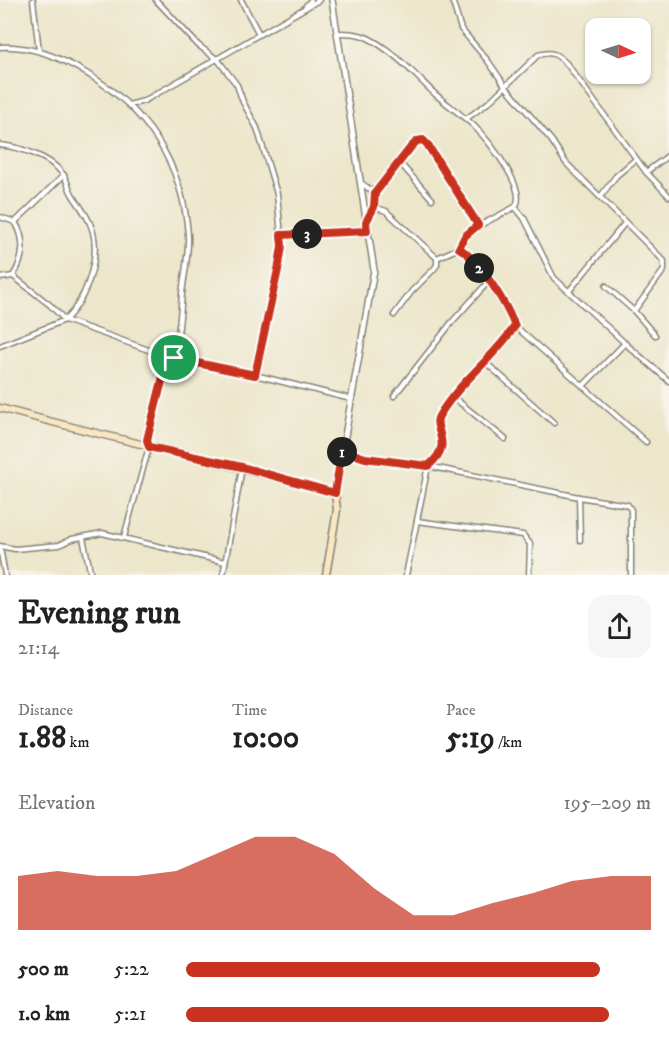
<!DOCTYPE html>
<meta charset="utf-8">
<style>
:root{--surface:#fff;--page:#f6f6f6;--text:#222;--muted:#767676;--accent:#c8321e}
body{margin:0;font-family:"IM FELL DW Pica",serif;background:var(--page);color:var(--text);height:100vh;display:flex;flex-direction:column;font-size:22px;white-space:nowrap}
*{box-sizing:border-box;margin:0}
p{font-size:20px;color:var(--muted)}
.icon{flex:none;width:33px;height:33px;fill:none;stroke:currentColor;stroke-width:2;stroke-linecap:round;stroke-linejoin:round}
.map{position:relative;height:575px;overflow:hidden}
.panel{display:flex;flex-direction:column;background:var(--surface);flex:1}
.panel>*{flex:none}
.needle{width:39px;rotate:94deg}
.fabs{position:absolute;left:585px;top:18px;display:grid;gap:12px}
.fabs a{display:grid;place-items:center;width:66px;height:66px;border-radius:12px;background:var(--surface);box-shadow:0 2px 4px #0004;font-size:30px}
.pin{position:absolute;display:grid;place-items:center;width:51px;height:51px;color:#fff;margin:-26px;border:3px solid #fff;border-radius:50%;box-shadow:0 2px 6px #0007}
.km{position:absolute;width:30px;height:30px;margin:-15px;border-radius:50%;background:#222;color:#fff;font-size:16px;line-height:30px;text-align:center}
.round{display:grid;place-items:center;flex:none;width:63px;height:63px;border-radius:18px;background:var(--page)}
.headline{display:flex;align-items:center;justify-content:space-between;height:102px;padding:0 18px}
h1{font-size:33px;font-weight:700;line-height:45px}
.metrics{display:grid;grid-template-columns:repeat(3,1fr);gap:9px;height:102px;padding:6px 18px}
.metrics div{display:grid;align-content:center}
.metrics b{font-size:30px;font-weight:700}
.metrics small{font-size:16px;font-weight:400}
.metrics p{font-size:16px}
.chart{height:168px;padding:12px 18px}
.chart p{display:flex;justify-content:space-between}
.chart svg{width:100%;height:108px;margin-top:6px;fill:var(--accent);opacity:.7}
ul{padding:0 18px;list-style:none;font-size:20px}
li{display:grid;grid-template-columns:96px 72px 1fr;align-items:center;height:45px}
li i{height:15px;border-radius:8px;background:var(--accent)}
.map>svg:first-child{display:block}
</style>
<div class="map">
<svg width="669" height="575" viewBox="0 0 669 575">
<rect width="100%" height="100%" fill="#f7f3e8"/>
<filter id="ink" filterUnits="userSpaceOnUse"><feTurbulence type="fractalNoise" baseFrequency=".0167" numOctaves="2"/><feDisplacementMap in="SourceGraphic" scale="12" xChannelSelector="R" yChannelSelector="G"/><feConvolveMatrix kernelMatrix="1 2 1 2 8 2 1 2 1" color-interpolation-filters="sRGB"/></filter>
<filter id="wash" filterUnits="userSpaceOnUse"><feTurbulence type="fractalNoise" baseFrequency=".008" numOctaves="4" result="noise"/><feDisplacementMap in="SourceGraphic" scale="24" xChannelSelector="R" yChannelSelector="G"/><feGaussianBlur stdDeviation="1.35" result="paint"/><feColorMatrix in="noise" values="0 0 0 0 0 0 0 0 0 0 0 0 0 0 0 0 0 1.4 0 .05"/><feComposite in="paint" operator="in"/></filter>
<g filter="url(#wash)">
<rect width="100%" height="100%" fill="#ece6cb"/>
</g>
<g filter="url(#ink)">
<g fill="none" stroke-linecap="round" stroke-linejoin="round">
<defs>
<g id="minor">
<path d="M33,0L39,51"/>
<path d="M156,0L198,45L218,60L237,85L243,102L257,128L277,194L282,246L255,375"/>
<path d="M241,0L259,34"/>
<path d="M452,0L461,29L488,61L506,87L552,141L566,163L664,261V270L634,311"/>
<path d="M305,7L311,0"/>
<path d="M337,33C348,33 358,33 368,38C394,51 415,75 435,94C448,105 462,115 474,126C487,139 529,190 515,207L471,230L465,236L459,248L437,258"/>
<path d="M0,47C31,45 60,57 86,73C147,109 183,164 188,235C189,254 184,276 182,294C180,316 179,337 174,358"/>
<path d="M129,105L144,101L319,0"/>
<path d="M466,119L489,102L538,55C552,51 557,54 567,64L646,172L669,196"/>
<path d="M0,145C20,147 50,157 62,173C67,179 68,187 72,194C78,204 87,214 91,226C102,254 87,299 65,320L0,346"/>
<path d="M399,162L432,199"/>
<path d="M646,172L669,155"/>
<path d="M361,183L375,193"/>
<path d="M600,197L616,176L636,159"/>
<path d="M374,207L386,211L437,258"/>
<path d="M515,207L524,218L554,278L628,346L669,381"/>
<path d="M0,217L15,222C26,239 24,259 13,276"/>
<path d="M15,222L64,175"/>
<path d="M367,222L374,207L375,193L379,187C387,175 410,143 423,140L427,144L478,225"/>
<path d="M281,235L367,231"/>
<path d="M459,248L466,252L489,281L515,326L646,442"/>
<path d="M0,278L13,276L50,305L65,320L168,357L255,375L351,399"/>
<path d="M606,286L634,311L655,335"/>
<path d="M569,291L625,223"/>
<path d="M394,315L412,291L434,269L437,265V258"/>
<path d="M484,361L554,423"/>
<path d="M583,386L625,343"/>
<path d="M394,396L452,322L489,281"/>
<path d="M453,397L505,439"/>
<path d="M343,450L365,458L428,466L579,497L628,505L631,510V575"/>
<path d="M429,465C456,444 431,429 439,415C460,382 493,359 515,327"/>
<path d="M579,497L580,540"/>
<path d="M417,521L523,535L530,544L529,575"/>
<path d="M124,537L149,447L147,440L168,357"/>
<path d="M83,538L91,575"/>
<path d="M0,546L15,549L59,545L72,539L102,533L225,562"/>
<path d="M0,548L5,575"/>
<path d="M223,575L242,468"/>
<path d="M406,575L428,466"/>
</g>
<path id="tertiary" d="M332,0L374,270L335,493"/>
<path id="secondary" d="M0,408C111,439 224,462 335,493L337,510L326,575"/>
</defs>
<use href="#minor" stroke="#848174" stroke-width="7"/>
<use href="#tertiary" stroke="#848174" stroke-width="8"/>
<use href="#secondary" stroke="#848174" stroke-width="9"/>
<use href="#minor" stroke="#fff" stroke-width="4"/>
<use href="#tertiary" stroke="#fff" stroke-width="5"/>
<use href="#secondary" stroke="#f9e7c3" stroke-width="6"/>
</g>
</g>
<g fill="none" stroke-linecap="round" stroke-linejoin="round" filter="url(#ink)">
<defs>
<path id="route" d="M423,140L427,144L478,225L465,236L459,248C481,262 505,302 515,326C493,359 459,382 439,416C431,429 456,443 428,466L420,465L365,458L342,450L335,493L242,467L149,447L147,440L168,357L255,375L279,265L282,246L281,235L367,231L366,222L374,207L375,193L411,147L417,141Z"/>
</defs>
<use href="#route" stroke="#fff" stroke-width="12"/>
<use href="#route" stroke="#c8321e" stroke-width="8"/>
</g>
</svg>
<div class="fabs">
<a><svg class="needle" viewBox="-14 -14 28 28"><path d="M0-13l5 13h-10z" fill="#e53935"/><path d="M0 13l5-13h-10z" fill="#767676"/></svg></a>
</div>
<div class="pin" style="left:174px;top:358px;background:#1e9e55"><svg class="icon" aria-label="arrive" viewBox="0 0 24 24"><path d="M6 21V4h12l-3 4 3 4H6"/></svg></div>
<b class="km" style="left:342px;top:452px">1</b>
<b class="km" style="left:479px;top:268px">2</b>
<b class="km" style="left:307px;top:234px">3</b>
</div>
<section class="panel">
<div class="headline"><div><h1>Evening run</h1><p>21:14</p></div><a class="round"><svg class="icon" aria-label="share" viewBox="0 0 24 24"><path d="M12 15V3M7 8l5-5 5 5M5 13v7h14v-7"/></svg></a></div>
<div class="metrics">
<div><p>Distance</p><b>1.88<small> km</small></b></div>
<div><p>Time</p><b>10:00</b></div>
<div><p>Pace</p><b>5:19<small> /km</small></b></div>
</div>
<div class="chart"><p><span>Elevation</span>195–209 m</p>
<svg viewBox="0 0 160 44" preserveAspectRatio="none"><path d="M0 44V22L10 20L20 22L30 22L40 20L50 13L60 6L70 6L80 13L90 27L100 38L110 38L120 33L130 29L140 24L150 22L160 22V44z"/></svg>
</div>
<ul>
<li><b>500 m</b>5:22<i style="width:89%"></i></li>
<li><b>1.0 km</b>5:21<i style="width:91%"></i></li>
</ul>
</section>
